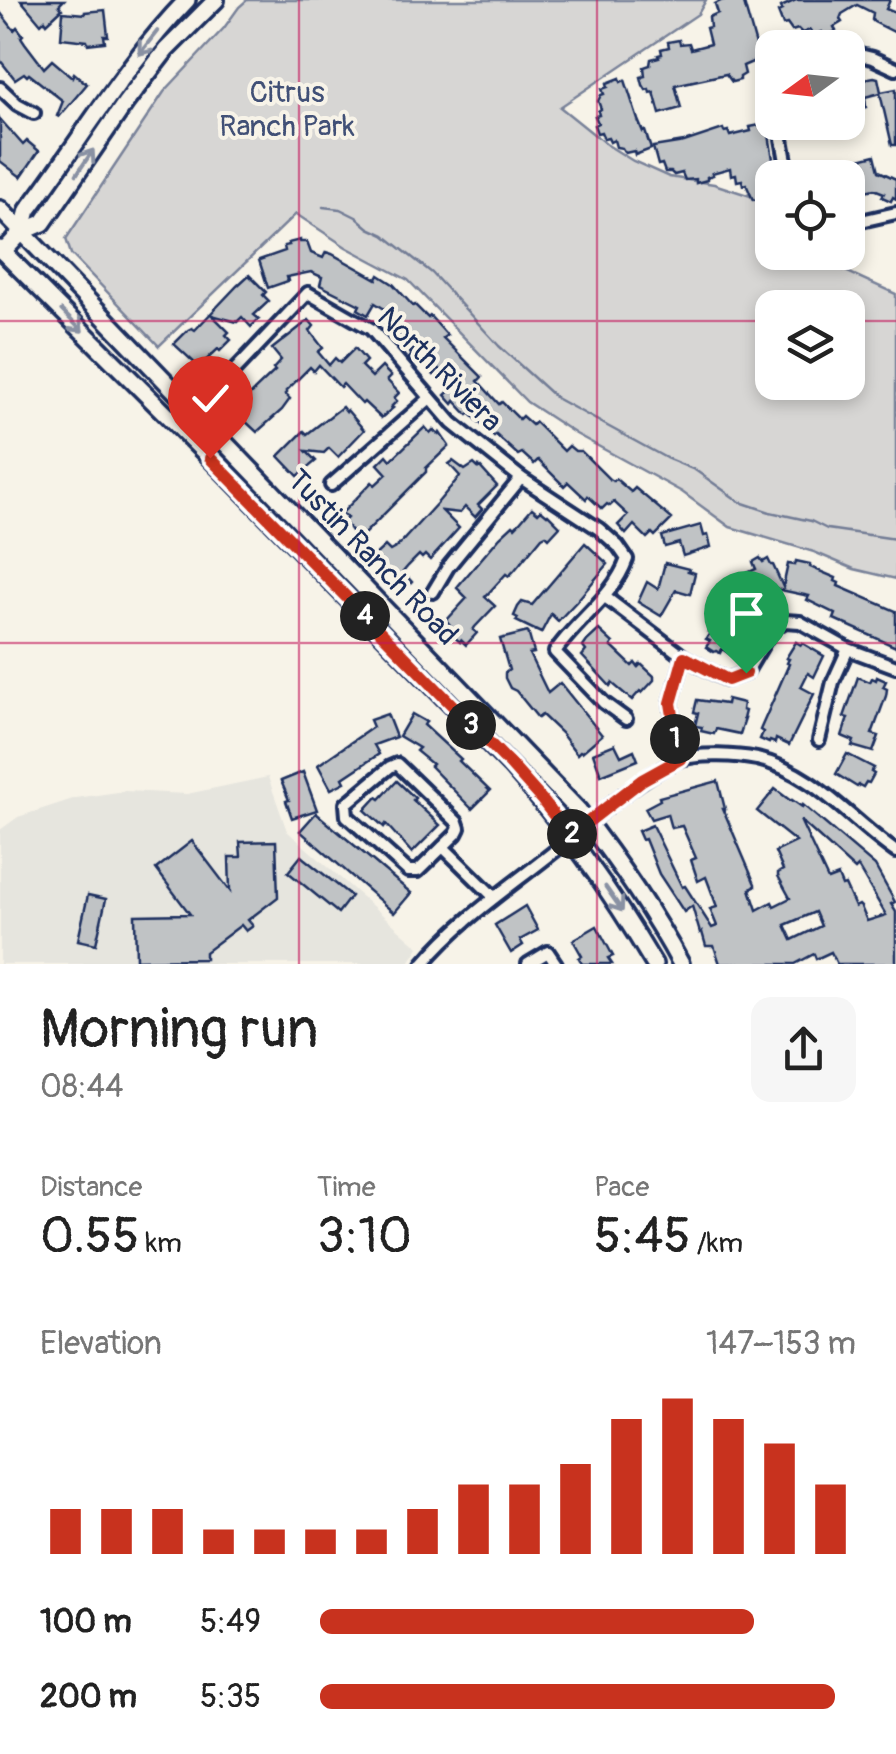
<!DOCTYPE html>
<meta charset="utf-8">
<style>
:root{--surface:#fff;--page:#f6f6f6;--text:#222;--muted:#767676;--accent:#c8321e}
body{margin:0;font-family:Pangolin,sans-serif;background:var(--page);color:var(--text);height:100vh;display:flex;flex-direction:column;font-size:38px;white-space:nowrap}
*{box-sizing:border-box;margin:0}
p{font-size:32px;color:var(--muted)}
.icon{flex:none;width:55px;height:55px;fill:none;stroke:currentColor;stroke-width:2;stroke-linecap:round;stroke-linejoin:round}
.map{position:relative;height:964px;overflow:hidden}
.drawer{display:flex;flex-direction:column;background:var(--surface);flex:1}
.drawer>*{flex:none}
.needle{width:65px;rotate:255deg}
.controls{position:absolute;left:755px;top:30px;display:grid;gap:20px}
.controls a{display:grid;place-items:center;width:110px;height:110px;border-radius:20px;background:var(--surface);box-shadow:0 5px 15px #0003;font-size:50px}
.pin{position:absolute;display:grid;place-items:center;width:85px;height:85px;color:#fff;margin:-102px -42px;border-radius:50% 50% 50% 0;rotate:-45deg;box-shadow:0 0 10px #0007}
.pin .icon{rotate:45deg}
.km{position:absolute;width:50px;height:50px;margin:-25px;border-radius:50%;background:#222;color:#fff;font-size:28px;line-height:50px;text-align:center}
.round{display:grid;place-items:center;flex:none;width:105px;height:105px;border-radius:20px;background:var(--page)}
.headline{display:flex;align-items:center;justify-content:space-between;height:170px;padding:0 40px}
h1{font-size:55px;font-weight:600;line-height:75px}
.stats{display:grid;grid-template-columns:repeat(3,1fr);gap:15px;height:170px;padding:10px 40px}
.stats div{display:grid;align-content:center}
.stats b{font-size:50px;font-weight:600}
.stats small{font-size:28px;font-weight:400}
.stats p{font-size:28px}
.chart{height:280px;padding:20px 40px}
.chart p{display:flex;justify-content:space-between}
.chart svg{width:100%;height:180px;margin-top:10px;stroke:var(--accent);stroke-width:6}
ul{padding:0 40px;list-style:none;font-size:32px}
li{display:grid;grid-template-columns:160px 120px 1fr;align-items:center;height:75px}
li i{height:25px;border-radius:12px;background:var(--accent)}
.map>svg:first-child{display:block}
</style>
<div class="map">
<svg width="896" height="964" viewBox="0 0 896 964">
<rect width="100%" height="100%" fill="#f7f3e8"/>
<filter id="ink" filterUnits="userSpaceOnUse"><feTurbulence type="fractalNoise" baseFrequency=".01" numOctaves="2"/><feDisplacementMap in="SourceGraphic" scale="20" xChannelSelector="R" yChannelSelector="G"/><feConvolveMatrix kernelMatrix="1 2 1 2 8 2 1 2 1" color-interpolation-filters="sRGB"/></filter>
<g filter="url(#ink)">
<path fill="#e6e5de" d="M268,777L287,831L419,947L408,964H0V830L18,817L76,798L125,791L187,794Z"/>
<path fill="#d7d6d4" stroke="#798299" stroke-width="2.5" fill-rule="evenodd" d="M247,0H706L698,14L560,107L606,144L633,161L669,177L714,184L772,203V252L820,253L830,264L896,294V579L854,569L814,552L730,527L682,492L576,434L527,402L408,280L346,247L296,214L159,346L71,254L66,239L164,92L224,28L239,7ZM772,308H848V382H772Z"/>
<g fill="none" stroke-linecap="round" stroke-linejoin="round">
<path stroke="#727c95" stroke-width="2.5" d="M323,207L340,209L356,217L369,228L384,235L432,273L499,346L556,398L666,458L695,470L740,502L770,512L811,521L827,529L896,539"/>
</g>
<g fill="#c0c3c5" stroke="#1b2f5e" stroke-width="2.5" fill-rule="evenodd">
<path d="M21,0H64L59,5L62,9L47,23L45,20L41,24Z"/>
<path d="M723,0H743L759,56L756,57L757,60L743,66L745,74L740,77V80L732,82L726,74L675,85L681,108L660,114L654,92L650,93L649,89L646,90L643,85L641,77L645,76L644,67L650,65L651,59L659,57L658,55L662,54L661,49L669,47L668,42L679,40L680,44L689,43L691,49L710,44L706,28L710,27L709,17L718,13L715,4Z"/>
<path d="M796,0H890L886,9L896,13V33L874,22L872,20L873,13L857,5L842,14L840,19L842,22L834,27L836,31L824,37L822,32L813,35L810,30L802,33L798,29L792,31L787,24L783,25L778,12L782,10L781,7Z"/>
<path d="M105,10L108,36H104L105,42L88,44L87,41L61,38L63,12L85,14V12Z"/>
<path d="M0,12L14,30L17,27L23,35L21,37L25,43L44,68L52,60L72,77L74,73L87,84L59,117L57,116L63,101L29,74L27,76L24,73L15,79L0,60Z"/>
<path d="M874,77L878,78L881,92L896,89V145H892L880,93L865,97L866,107L851,111L848,109V82Z"/>
<path d="M620,78L621,82L625,80L638,120L643,132L645,131L651,149L635,155L634,151L625,153L622,148L616,147L614,140L610,142L608,138L604,139L601,132L597,133L594,125L598,123L595,116L599,115L598,111L601,109L598,101L601,95L604,94L602,89L608,87L607,83Z"/>
<path d="M0,119L23,145L27,141L39,151L21,177L0,161Z"/>
<path d="M765,124L766,128H768L776,178H772V202L765,203L764,199L753,200L746,184L743,185L742,180L737,181L736,174L731,175L730,168L712,173L713,175L707,177V180L696,183V179L685,180L682,173L674,175L671,172H665L662,164L658,165L653,147L684,142L723,129L724,132L728,131L730,136L751,131L750,127Z"/>
<path d="M875,155L879,171L896,179V199L893,197L891,201L882,197L884,193L874,189L860,192L861,198L848,203V178H807L805,168L832,166Z"/>
<path d="M300,240V242H307L311,253L323,258L326,252L332,254L377,279L379,275L393,284L413,306L415,305L428,318L430,316L447,335L443,338L482,377L478,381L499,404L502,402L519,419L522,416L532,425L535,422L564,451L569,446L575,451H581L609,479L613,481L616,479L631,492L635,488L672,519L655,536L652,533L647,538L634,525L626,534L618,525L628,515L614,502L610,506L607,504L602,509L588,496L586,499L568,482L564,486L538,460L534,464L522,453L518,455L496,435L494,437L470,413L468,415L455,401L453,404L445,395L455,386L443,372L439,369L434,375L420,360L412,363L408,359L412,355L410,353L420,343L407,330L399,338L383,321L391,313L375,303L368,315L358,309L360,305L320,285L322,277L311,272L287,277L288,281L268,288L259,260L285,251L284,246L289,245L288,243Z"/>
<path d="M249,275L266,292L263,295L269,301L254,315L259,319L251,327L242,317L237,322L212,315L229,332L226,335L231,340L220,351L218,349L199,367L174,344L188,330L192,328L195,330L237,286Z"/>
<path d="M309,320L314,326L310,331L323,348L318,352L329,365L335,358L340,363L355,348L366,361L361,366L372,377L382,367L391,376L387,380L399,393L394,398L397,401L391,407L393,408L381,418L364,402L362,404L343,384L340,387L319,365L314,371L310,367L286,391L287,392L285,394L290,399L282,410L257,432L242,418L239,421L232,412L275,371L273,369L281,360L272,349Z"/>
<path d="M342,407L346,412L347,410L364,430L338,457L329,448L324,453L306,451L316,461L298,476L279,456L304,431L307,434Z"/>
<path d="M425,427L430,433L433,430L439,435L440,433L449,446L426,468V472L364,534L359,538L353,534L344,521L347,518L342,513L372,482L375,485L387,474L378,464L387,455L391,460Z"/>
<path d="M453,461L465,470L474,464L478,468L479,466L497,486L478,505L482,509L475,517L465,507L460,513L442,511L459,528L430,560L425,555L422,558L419,555L408,566L403,572L412,582L405,590L373,557L385,546L390,551L397,547L439,501L460,476L449,464Z"/>
<path d="M532,508L538,513L541,510L547,515L548,514L560,526L549,538L546,535L542,537L514,571L509,576L506,574L485,597L495,606L475,627L473,630L477,633L466,645L461,640L460,642L453,636L454,634L449,629L451,627L446,621L467,598L457,588L458,586L500,537L513,525L515,527L520,522Z"/>
<path d="M701,525L704,536L708,535L711,547L683,556L679,543L665,547L662,536Z"/>
<path d="M585,543L608,564L576,602L558,621L551,614L541,633L516,621L518,618L514,616L518,607L522,602L532,605Z"/>
<path d="M760,558L763,562L768,559L771,565H773L783,587L788,564L795,565L796,561L810,564V567L836,578L835,581L839,583L838,586L896,611V647L834,619L836,614L807,600L809,596L776,589L760,597L763,600L743,616L747,619L745,622L751,626L734,657L722,649L720,653L716,651L714,652L706,647L710,641L706,639L710,633L708,632L733,598L728,593L733,589L730,586L741,576L756,569L753,562Z"/>
<path d="M665,563L689,569L688,571L695,573L690,594L676,590L661,616L638,602L647,582L658,589Z"/>
<path d="M599,630L613,643L611,646L632,666L635,663L638,667L641,664L654,676V680L642,693L640,691L632,700L612,683L610,686L582,656L586,651L583,647L587,641Z"/>
<path d="M528,632L534,653L529,654L548,693L560,683L602,735L582,752L580,751L577,754L561,733L542,715L538,718L516,691L510,688L505,678V673L509,670L500,639Z"/>
<path d="M796,642L801,645L802,643L824,656L814,677L808,673L801,687L814,694L789,745L776,739L775,743L770,741L769,743L760,739L763,732L760,730L789,664L787,663L789,659L786,658Z"/>
<path d="M858,677L870,682L872,678L876,680L877,677L886,681L883,687L887,689L886,696L872,734L879,736L873,752L852,746L854,741L842,736L848,718L844,717Z"/>
<path d="M727,699L743,703L742,710L745,711L743,719H745L740,734L716,729L714,734L701,731L702,727L695,726L698,713L694,712L697,700L726,704Z"/>
<path d="M387,714L396,737L374,745L379,754L343,778L345,782L331,789L318,765L373,727L370,720Z"/>
<path d="M412,714L426,722L424,725L461,759L459,761L490,791L472,809L430,766L432,764L416,751L419,748L399,736Z"/>
<path d="M615,744L621,756L634,750L638,760L601,775L593,753Z"/>
<path d="M847,754L874,768L871,772L874,774L869,783L866,782L863,787L859,785L857,787L836,774Z"/>
<path d="M303,772L317,810L292,818L286,801L289,800L281,781Z"/>
<path d="M397,781L415,798L413,800L440,825L412,853L386,824L384,827L365,810L377,797L380,799Z"/>
<path d="M718,781L725,809H723L755,884V887L750,889L757,910L772,902L774,906L790,898L778,876V873L783,870L775,852L796,842L757,811L775,789L791,801L792,800L802,807L803,805L875,866L895,902L891,904L896,912V964H837L831,952L816,959L814,954L795,964H720L714,946H706L702,932L700,933L692,906L684,912L659,874L645,839L642,840L638,831L652,825L682,887L685,886L712,928L717,926L710,909L717,907L712,893L706,877L698,881L691,860L696,858L682,826L671,828L667,814L651,819L645,808L660,800L659,797ZM800,820L855,870L858,867L886,915L867,921L861,907L859,905L855,907L845,885L842,886L838,876L828,880ZM815,912L821,926L792,940L785,925Z"/>
<path d="M316,813L411,893L394,913L300,831Z"/>
<path d="M192,841L230,891L229,857H241L240,842L276,841L278,897L248,920L253,926L246,931L241,925L205,952V959L136,960L135,915L190,914L156,869Z"/>
<path d="M301,856L351,896L338,913L288,872Z"/>
<path d="M88,895L106,899L96,944L78,940Z"/>
<path d="M525,906L538,930L520,940L523,945L511,953L495,925Z"/>
<path d="M597,926L613,956L608,958L612,964H582L579,958L582,956L573,940Z"/>
</g>
<g fill="none" stroke-linecap="round" stroke-linejoin="round">
<defs>
<g id="street">
<path d="M848,52L872,58L896,69"/>
<path d="M772,64V82"/>
<path d="M0,88L17,104L34,113"/>
<path d="M779,122L789,178"/>
<path d="M848,224L896,213"/>
<path d="M232,373L308,293L371,329L452,423L521,478L599,529L618,546L627,559C613,598 577,619 555,652L604,703L626,719"/>
<path d="M331,485L430,398"/>
<path d="M433,592L448,567L521,478"/>
<path d="M605,597L684,657L727,680L746,673L772,629L785,621L800,622L848,649L896,667"/>
<path d="M819,740L833,682L848,649"/>
<path d="M680,759L671,703L684,657"/>
<path d="M397,764L457,822L459,828L456,834L418,871H408L347,816L346,804L390,767Z"/>
<path d="M443,847L494,897"/>
<path d="M423,964C460,920 507,889 551,854C587,825 620,793 660,770C667,766 674,761 681,759C700,753 737,755 757,759C814,772 850,820 896,852"/>
<path d="M528,964L548,952L556,964"/>
</g>
<g id="primary">
<path d="M0,209L579,811C617,860 652,910 681,964"/>
<path d="M22,232L28,210C81,140 125,64 187,0"/>
<path d="M0,249L209,457L510,765C565,826 612,893 654,964"/>
<path d="M3,252L22,232L43,223L126,102L166,50L216,0"/>
</g>
</defs>
<use href="#street" stroke="#1b2f5e" stroke-width="18"/>
<use href="#primary" stroke="#1b2f5e" stroke-width="22"/>
<use href="#street" stroke="#f7f3e8" stroke-width="10"/>
<use href="#primary" stroke="#f7f3e8" stroke-width="15"/>
</g>
<defs><path id="oneway-shaft" d="M-6 0H5M1.5-3L5.5 0L1.5 3" fill="none" stroke-width="1.6" stroke-linecap="round" stroke-linejoin="round" transform="scale(2.5)"/></defs>
<g stroke="#8991a3">
<use href="#oneway-shaft" transform="translate(148 43) rotate(128)"/>
<use href="#oneway-shaft" transform="translate(85 162) rotate(-56)"/>
<use href="#oneway-shaft" transform="translate(72 321) rotate(45)"/>
<use href="#oneway-shaft" transform="translate(614 899) rotate(55)"/>
</g>
</g>
<g fill="none" stroke-linecap="round" stroke-linejoin="round" filter="url(#ink)">
<defs>
<path id="route" d="M210,458L510,764L542,800L570,836L642,780L680,759L671,703L684,657L728,680L746,673"/>
</defs>
<use href="#route" stroke="#fff" stroke-width="20"/>
<use href="#route" stroke="#c8321e" stroke-width="12"/>
</g>
<path fill="none" stroke="#c2185b" stroke-width="2.5" stroke-opacity="0.55" d="M299,0V964M597,0V964M0,321H772M848,321H896M0,643H896"/>
<g text-anchor="middle" stroke-width="8" stroke-linejoin="round" paint-order="stroke">
<g font-size="30" fill="#415076" stroke="#f7f3e8">
<text x="287" y="102">Citrus<tspan x="287" dy="34">Ranch Park</tspan></text>
</g>
<g font-size="30" fill="#1b2f5e" stroke="#f7f3e8">
<text transform="translate(440 369) rotate(45)" y="10">North Riviera</text>
<text transform="translate(373 557) rotate(46)" y="10">Tustin Ranch Road</text>
</g>
</g>
</svg>
<div class="controls">
<a><svg class="needle" viewBox="-14 -14 28 28"><path d="M0-13l5 13h-10z" fill="#e53935"/><path d="M0 13l5-13h-10z" fill="#767676"/></svg></a>
<a><svg class="icon" aria-label="locate" viewBox="0 0 24 24"><circle cx="12" cy="12" r="6"/><path d="M12 2v4M12 18v4M2 12h4M18 12h4"/></svg></a>
<a><svg class="icon" aria-label="layers" viewBox="0 0 24 24"><path d="M12 4l9 5-9 5-9-5zM3 14l9 5 9-5"/></svg></a>
</div>
<div class="pin" style="left:746px;top:673px;background:#1e9e55"><svg class="icon" aria-label="arrive" viewBox="0 0 24 24"><path d="M6 21V4h12l-3 4 3 4H6"/></svg></div>
<div class="pin" style="left:210px;top:458px;background:#d93025"><svg class="icon" aria-label="check" viewBox="0 0 24 24"><path d="M5 12l5 5 9-10"/></svg></div>
<b class="km" style="left:675px;top:739px">1</b>
<b class="km" style="left:572px;top:834px">2</b>
<b class="km" style="left:471px;top:725px">3</b>
<b class="km" style="left:365px;top:616px">4</b>
</div>
<section class="drawer">
<div class="headline"><div><h1>Morning run</h1><p>08:44</p></div><a class="round"><svg class="icon" aria-label="share" viewBox="0 0 24 24"><path d="M12 15V3M7 8l5-5 5 5M5 13v7h14v-7"/></svg></a></div>
<div class="stats">
<div><p>Distance</p><b>0.55<small> km</small></b></div>
<div><p>Time</p><b>3:10</b></div>
<div><p>Pace</p><b>5:45<small> /km</small></b></div>
</div>
<div class="chart"><p><span>Elevation</span>147–153 m</p>
<svg viewBox="0 0 160 44" preserveAspectRatio="none"><path d="M5 44V33M15 44V33M25 44V33M35 44V38M45 44V38M55 44V38M65 44V38M75 44V33M85 44V27M95 44V27M105 44V22M115 44V11M125 44V6M135 44V11M145 44V17M155 44V27"/></svg>
</div>
<ul>
<li><b>100 m</b>5:49<i style="width:81%"></i></li>
<li><b>200 m</b>5:35<i style="width:96%"></i></li>
</ul>
</section>
